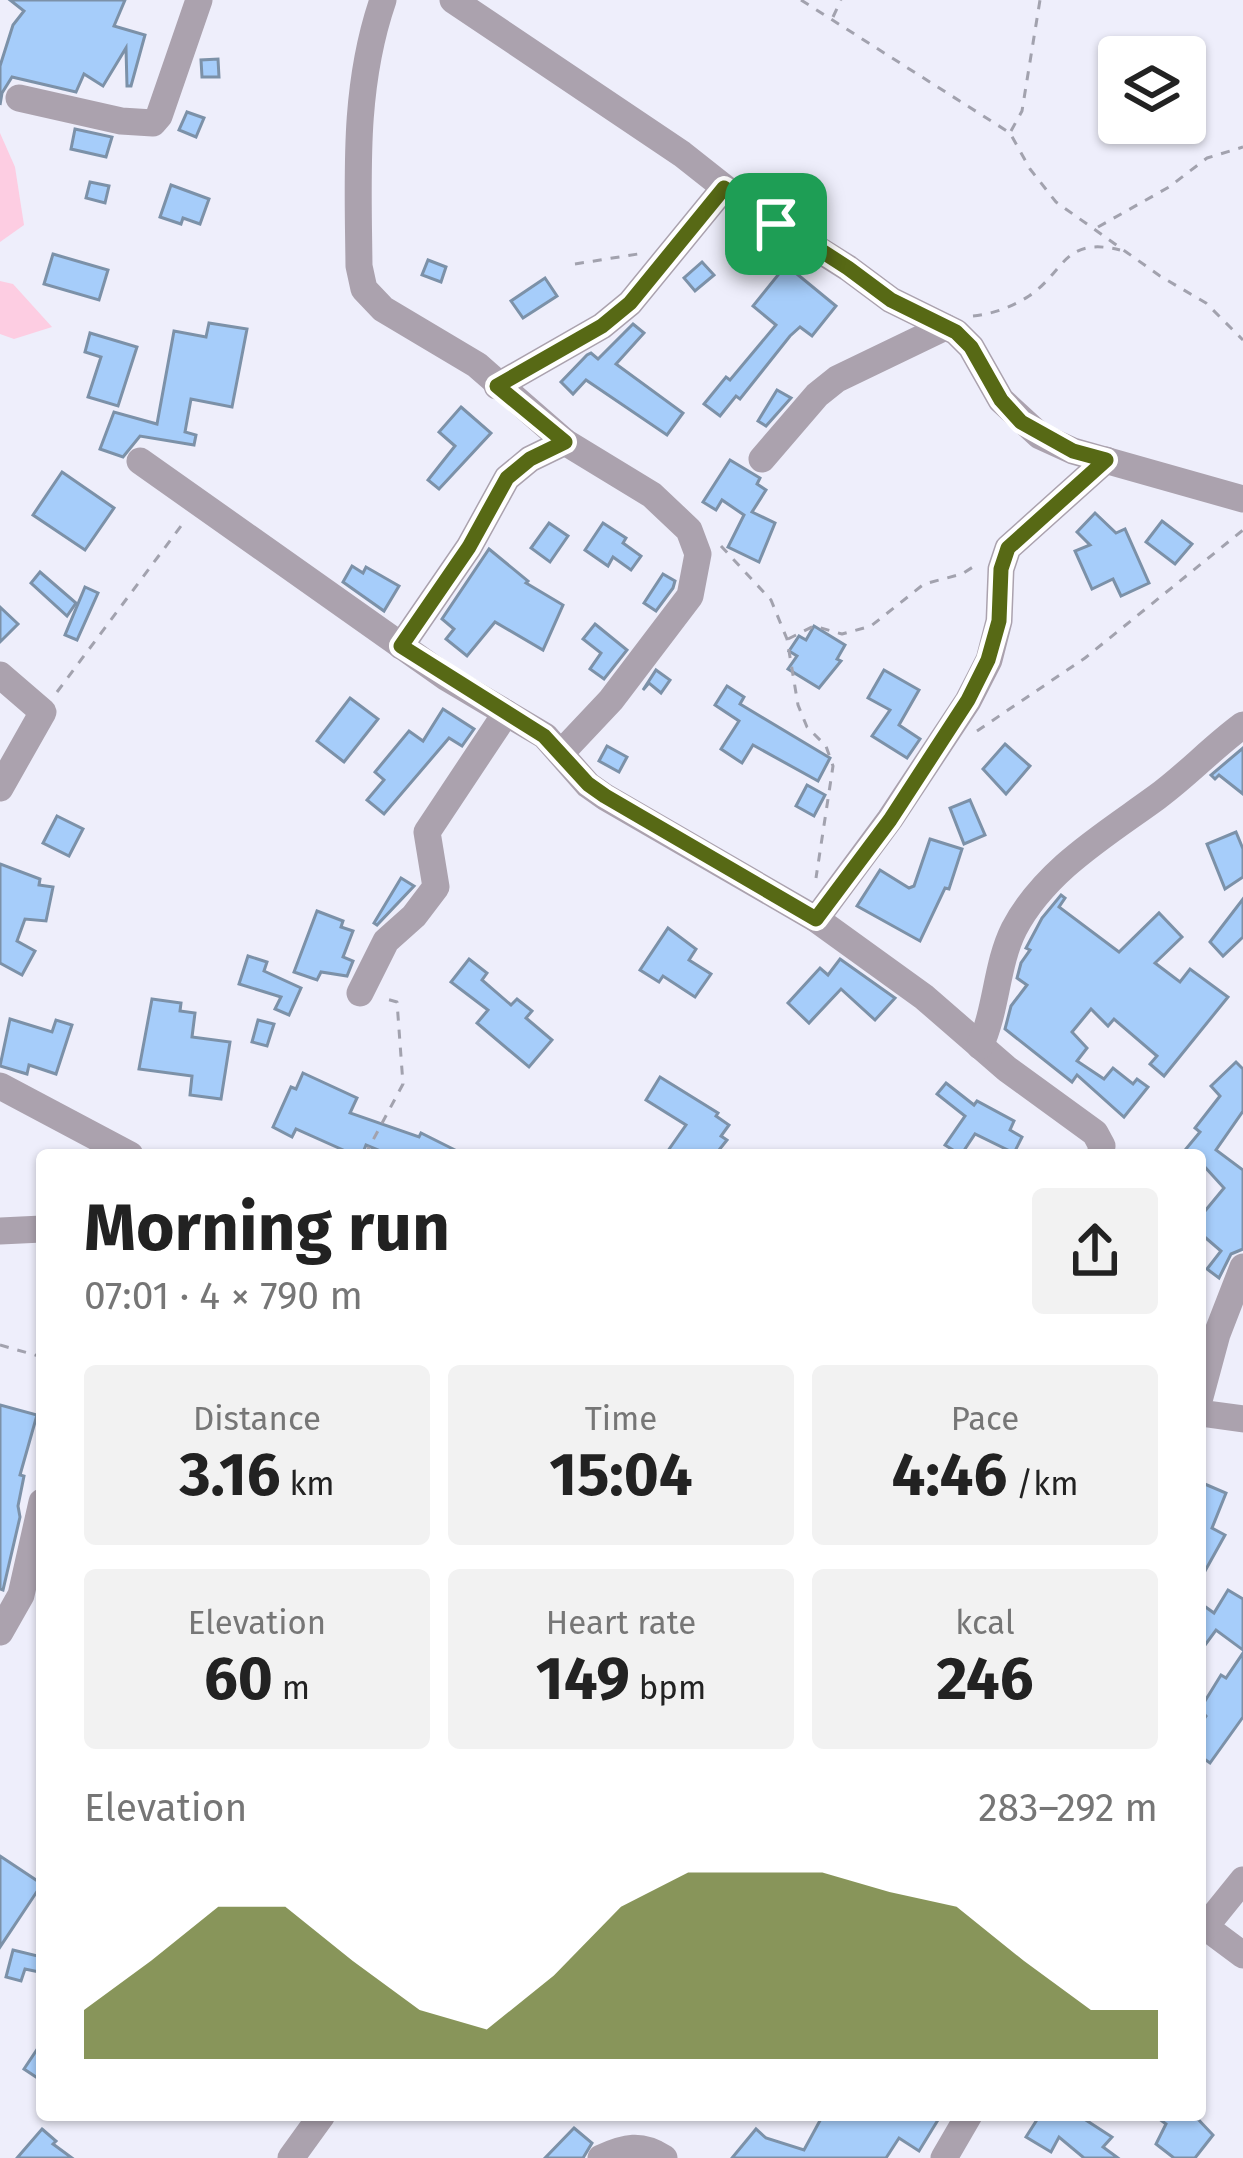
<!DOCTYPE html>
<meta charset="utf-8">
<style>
:root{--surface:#fff;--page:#f2f2f2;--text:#222;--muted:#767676;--accent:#576915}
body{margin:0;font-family:"Fira Sans",sans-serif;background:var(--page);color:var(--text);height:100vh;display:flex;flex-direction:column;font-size:45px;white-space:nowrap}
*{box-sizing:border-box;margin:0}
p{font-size:39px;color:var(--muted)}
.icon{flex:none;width:66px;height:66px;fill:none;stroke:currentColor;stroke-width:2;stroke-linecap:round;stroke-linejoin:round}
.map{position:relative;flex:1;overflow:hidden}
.drawer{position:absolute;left:36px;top:1149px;width:1170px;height:972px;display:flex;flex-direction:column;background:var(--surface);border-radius:12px;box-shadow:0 3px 9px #0004}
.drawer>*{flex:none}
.buttons{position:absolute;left:1098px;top:36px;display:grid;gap:24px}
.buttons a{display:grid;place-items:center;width:108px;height:108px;border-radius:12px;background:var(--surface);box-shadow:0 3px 9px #0004;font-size:60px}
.pin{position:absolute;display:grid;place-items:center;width:102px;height:102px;color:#fff;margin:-51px;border-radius:24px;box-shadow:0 6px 18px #0006}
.round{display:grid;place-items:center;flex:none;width:126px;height:126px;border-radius:12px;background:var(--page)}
.head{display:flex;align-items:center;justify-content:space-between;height:204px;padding:0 48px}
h1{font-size:66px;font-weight:700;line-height:90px}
.metrics{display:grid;grid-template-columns:repeat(3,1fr);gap:18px;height:204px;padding:12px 48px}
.metrics div{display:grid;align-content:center;border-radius:12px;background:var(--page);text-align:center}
.metrics b{font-size:60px;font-weight:700}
.metrics small{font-size:33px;font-weight:400}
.metrics p{font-size:33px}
.chart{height:336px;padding:24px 48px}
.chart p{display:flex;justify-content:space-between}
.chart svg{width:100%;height:216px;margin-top:12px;fill:var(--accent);opacity:.7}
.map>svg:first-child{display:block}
</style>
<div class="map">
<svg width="1243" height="2158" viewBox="0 0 1243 2158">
<rect width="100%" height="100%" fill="#eeeefb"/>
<g fill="#fdcde2">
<path d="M0,133L15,167L24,225L0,242Z"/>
<path d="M0,281L13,284L52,327L14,339L0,334Z"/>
</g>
<g fill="#a6cdfa" stroke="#7c91a8" stroke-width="3">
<path d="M10,0H125L114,26L145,35L131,86H127L126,48L103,86L84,74L76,92L12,77L2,93L0,105V66L13,25L24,11Z"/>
<path d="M218,59L219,77H202L201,60Z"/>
<path d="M187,112L204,118L196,137L179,130Z"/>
<path d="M75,129L112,137L106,157L71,149Z"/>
<path d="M90,182L109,186L105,203L86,198Z"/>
<path d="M171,185L209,199L200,224L183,218L181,224L160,217Z"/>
<path d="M53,254L108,270L99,300L44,284Z"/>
<path d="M428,260L446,267L441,282L422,275Z"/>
<path d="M702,262L714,275L695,291L684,278Z"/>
<path d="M786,265L836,306L812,336L800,327L790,336L740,399L736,396L720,416L704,404L726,377L730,380L776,325L753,306Z"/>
<path d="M545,278L557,296L523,318L511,301Z"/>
<path d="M209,323L247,329L232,407L191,399L185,432L196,435L194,445L140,436L123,457L100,449L114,412L157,424L174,331L206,337Z"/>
<path d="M633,324L644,333L616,364L683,413L667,435L586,380L573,394L561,382L587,355L591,353L598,359Z"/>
<path d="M90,333L137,347L118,406L88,397L101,357L85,352Z"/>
<path d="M777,390L791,398L766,426L758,421Z"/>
<path d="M461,407L491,433L439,489L428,480L455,446L439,432Z"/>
<path d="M730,460L760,478L757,484L766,490L752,512L775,523L759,562L728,547L744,515L722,500L716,510L703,502Z"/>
<path d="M62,472L114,508L85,550L33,515Z"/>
<path d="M1095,513L1116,533L1125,529L1149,583L1121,596L1113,579L1092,589L1075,551L1090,545L1077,532Z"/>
<path d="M1162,521L1192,544L1175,564L1146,542Z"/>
<path d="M549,523L568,536L550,562L531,548Z"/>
<path d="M603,523L626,538L623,543L641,556L631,570L613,557L608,566L585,550Z"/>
<path d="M489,549L528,581L526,583L563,605L543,650L495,622L467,656L446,639L454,629L442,619Z"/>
<path d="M352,566L363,573L366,567L399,586L384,611L343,582Z"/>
<path d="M40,572L76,603L67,616L31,583Z"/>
<path d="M663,574L675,581L673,588L656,611L644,603Z"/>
<path d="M85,587L98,593L77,640L65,635Z"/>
<path d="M0,607L18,624L0,642Z"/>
<path d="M595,624L627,650L604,679L590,669L601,653L583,639Z"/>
<path d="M814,626L845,645L837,659L841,661L819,688L788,669L797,656L789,651L799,636L806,640Z"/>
<path d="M656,670L670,680L661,693L649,683L643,690Z"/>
<path d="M884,670L919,690L899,725L920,739L907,758L872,736L890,710L868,698Z"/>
<path d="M727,686L744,697L740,704L830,758L818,781L753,745L742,763L721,749L739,721L715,705Z"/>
<path d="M350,698L378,719L344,762L317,741Z"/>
<path d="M443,709L474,729L462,746L449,738L384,814L367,800L384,780L375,772L409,731L423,741Z"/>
<path d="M1005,744L1030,766L1006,794L983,769Z"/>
<path d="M607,746L627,757L619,772L599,761Z"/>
<path d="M1243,748V794L1219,775L1215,779L1211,775Z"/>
<path d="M807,785L825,795L814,816L796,806Z"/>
<path d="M970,800L985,835L964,844L950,808Z"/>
<path d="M57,816L83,829L69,856L43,843Z"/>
<path d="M1236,832L1243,849V877L1225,889L1207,844Z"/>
<path d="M930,839L962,849L949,889L945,888L920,941L857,906L880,870L909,888L914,886Z"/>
<path d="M0,864L40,879L39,885L53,887L46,921L25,919L17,941L35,951L22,975L0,963Z"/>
<path d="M401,878L414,886L377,925L374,923Z"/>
<path d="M1061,895L1065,898L1059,907L1119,952L1159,913L1182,937L1155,963L1180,982L1190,969L1228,997L1164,1076L1150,1064L1157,1056L1114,1019L1108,1026L1091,1009L1072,1032L1087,1048L1077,1061L1104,1079L1113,1068L1133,1084L1137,1079L1148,1087L1124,1117L1077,1075L1072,1082L1005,1029L1011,1006L1027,985L1017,978L1021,963L1030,950L1026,948L1042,918Z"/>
<path d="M1243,899V937L1223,956L1210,942Z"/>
<path d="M317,911L343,921L341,927L353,931L343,957L353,961L347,976L321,972L317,980L294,972Z"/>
<path d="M668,928L696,949L689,960L711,974L695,997L663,976L659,982L640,970Z"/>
<path d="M248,956L267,962L264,971L301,988L289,1015L275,1009L281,997L239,984Z"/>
<path d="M469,959L487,973L482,980L511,1005L517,999L532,1011L526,1018L552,1040L529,1067L477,1023L488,1010L451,982Z"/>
<path d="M840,959L895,998L875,1020L841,989L809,1023L788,1003L820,968L828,975Z"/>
<path d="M152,999L181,1003L180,1011L195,1013L192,1037L230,1042L221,1099L190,1095L192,1076L139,1069Z"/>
<path d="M10,1019L52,1032L56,1020L72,1025L56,1074L29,1065L27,1074L0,1066Z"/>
<path d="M258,1020L274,1024L267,1046L252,1042Z"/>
<path d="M1236,1062L1243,1069V1111L1216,1150L1243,1170V1249L1231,1254L1219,1278L1207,1269L1221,1251L1200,1233V1217L1224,1188L1204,1166L1200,1171V1155H1181L1200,1132L1195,1128L1220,1096L1211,1086Z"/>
<path d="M303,1073L357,1098L350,1113L419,1137L421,1133L465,1155H390L366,1145L362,1155H341L343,1150L296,1129L292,1137L273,1127L291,1087L296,1089Z"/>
<path d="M660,1077L718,1113L716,1116L729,1125L721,1136L727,1140L715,1155H665L686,1125L646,1100Z"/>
<path d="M946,1083L974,1105L977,1101L1014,1121L1010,1130L1022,1137L1014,1153L975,1134L961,1155L945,1145L965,1116L937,1094Z"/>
<path d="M0,1405L37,1415L20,1475L24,1476L18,1506L20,1517L3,1590L0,1589Z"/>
<path d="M1200,1482L1226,1493L1212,1528L1225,1535L1200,1580Z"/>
<path d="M1228,1590L1243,1599V1650L1216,1630L1200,1652V1603L1214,1613Z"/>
<path d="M1243,1653V1717L1210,1763L1200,1756V1725L1206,1716L1200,1709L1221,1675L1226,1678Z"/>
<path d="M0,1856L42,1884L0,1947Z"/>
<path d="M13,1950L42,1957L39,1972L25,1969L21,1981L6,1977Z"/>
<path d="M42,2042V2081L24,2069Z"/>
<path d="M823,2115H941L919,2151L899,2138L886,2158H732L756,2129L766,2138L804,2150Z"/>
<path d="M1040,2115H1078L1112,2137L1103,2147L1118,2158H1084L1059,2137L1051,2152L1026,2137Z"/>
<path d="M1154,2115H1194L1213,2135L1195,2158H1174L1156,2144L1166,2124Z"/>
<path d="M574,2128L592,2143L583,2158H545Z"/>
<path d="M42,2129L56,2141L53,2144L72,2158H17Z"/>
</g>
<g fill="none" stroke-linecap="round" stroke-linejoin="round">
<g stroke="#a2a2ae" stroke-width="3" stroke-dasharray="9 9" stroke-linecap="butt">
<path d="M801,0L1010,133L1030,169L1056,202L1160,276L1206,303L1243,340"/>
<path d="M833,17L841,0"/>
<path d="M1011,131L1022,111L1040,0"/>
<path d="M1098,227L1169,187L1207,158L1243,147"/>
<path d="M575,264L638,254"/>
<path d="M973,316C993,314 1012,307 1029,296C1065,272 1063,236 1120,250"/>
<path d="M721,546L771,600L787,639L798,705L807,727L826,746L833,766L816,878"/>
<path d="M788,639L814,626L842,634L871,626L924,584L962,574L976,565"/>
<path d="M57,692L184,522"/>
<path d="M977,731L1085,658L1243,530"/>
<path d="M365,1155L403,1084L397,1002L383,998"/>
<path d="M0,1345L42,1357"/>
</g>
<g stroke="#aba2ae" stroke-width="27">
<path d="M383,0C353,87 358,175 359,266L364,289L383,309L477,365L565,442L652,495L689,530L698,554L690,596L611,700L562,752"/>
<path d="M453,0L682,154L744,203L848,268L891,300L956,332L971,347L1001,400L1040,436L1073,451L1243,499"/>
<path d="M19,98L121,121L153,123L159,116L199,0"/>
<path d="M497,386L602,326L630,303L724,188"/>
<path d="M762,459L817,395L837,379L945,327"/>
<path d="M140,461L447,678L545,736L588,785L605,797L816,919L924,997L1007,1069L1095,1133L1102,1146L1100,1155"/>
<path d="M401,646L469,547L507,478L530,459L565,442"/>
<path d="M0,675L43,712L0,788"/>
<path d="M816,919L890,819L968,701L989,660L999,621L1001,569L1008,548L1106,460"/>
<path d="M360,993L386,941L414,916L436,887L427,832L506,713"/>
<path d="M980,1046C997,1009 996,965 1014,929C1045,870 1105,835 1157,797C1187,775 1213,747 1243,725"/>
<path d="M0,1086L130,1155"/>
<path d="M0,1231L42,1229"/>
<path d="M1200,1397L1217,1334L1243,1267"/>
<path d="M1200,1413L1243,1419"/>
<path d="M0,1632L21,1595L42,1502"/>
<path d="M1200,1923L1243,1955"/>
<path d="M1205,1927L1243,1880"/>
<path d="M291,2158L322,2115"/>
<path d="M601,2158C625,2147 641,2143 664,2158"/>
<path d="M944,2158L969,2115"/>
</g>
</g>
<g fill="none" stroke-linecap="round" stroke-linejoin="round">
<defs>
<path id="route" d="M724,188L848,268L891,300L956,332L971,347L1001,400L1021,422L1073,451L1106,460L1008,548L1001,569L999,621L988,660L968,700L890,820L816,919L605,796L588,784L544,736L401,646L469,547L507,478L530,459L565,442L497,386L602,326L630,303Z"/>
</defs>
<use href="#route" stroke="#fff" stroke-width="24"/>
<use href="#route" stroke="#576915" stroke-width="15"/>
</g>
</svg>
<div class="buttons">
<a><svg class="icon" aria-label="layers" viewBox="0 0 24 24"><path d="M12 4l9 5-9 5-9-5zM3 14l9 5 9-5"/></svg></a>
</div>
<div class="pin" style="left:776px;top:224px;background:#1e9e55"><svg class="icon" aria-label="arrive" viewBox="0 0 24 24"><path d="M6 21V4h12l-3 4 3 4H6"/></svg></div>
<section class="drawer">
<div class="head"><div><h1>Morning run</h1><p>07:01 · 4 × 790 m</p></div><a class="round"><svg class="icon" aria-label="share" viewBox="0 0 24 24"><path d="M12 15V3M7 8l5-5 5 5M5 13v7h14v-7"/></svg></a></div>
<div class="metrics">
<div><p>Distance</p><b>3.16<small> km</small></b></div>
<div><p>Time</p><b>15:04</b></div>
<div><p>Pace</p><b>4:46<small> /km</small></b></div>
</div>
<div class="metrics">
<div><p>Elevation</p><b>60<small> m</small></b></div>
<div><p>Heart rate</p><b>149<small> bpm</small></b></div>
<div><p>kcal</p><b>246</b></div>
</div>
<div class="chart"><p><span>Elevation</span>283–292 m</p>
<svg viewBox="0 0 160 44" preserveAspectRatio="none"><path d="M0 44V34L10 24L20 13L30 13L40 24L50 34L60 38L70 27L80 13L90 6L100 6L110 6L120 10L130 13L140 24L150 34L160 34V44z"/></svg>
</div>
</section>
</div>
